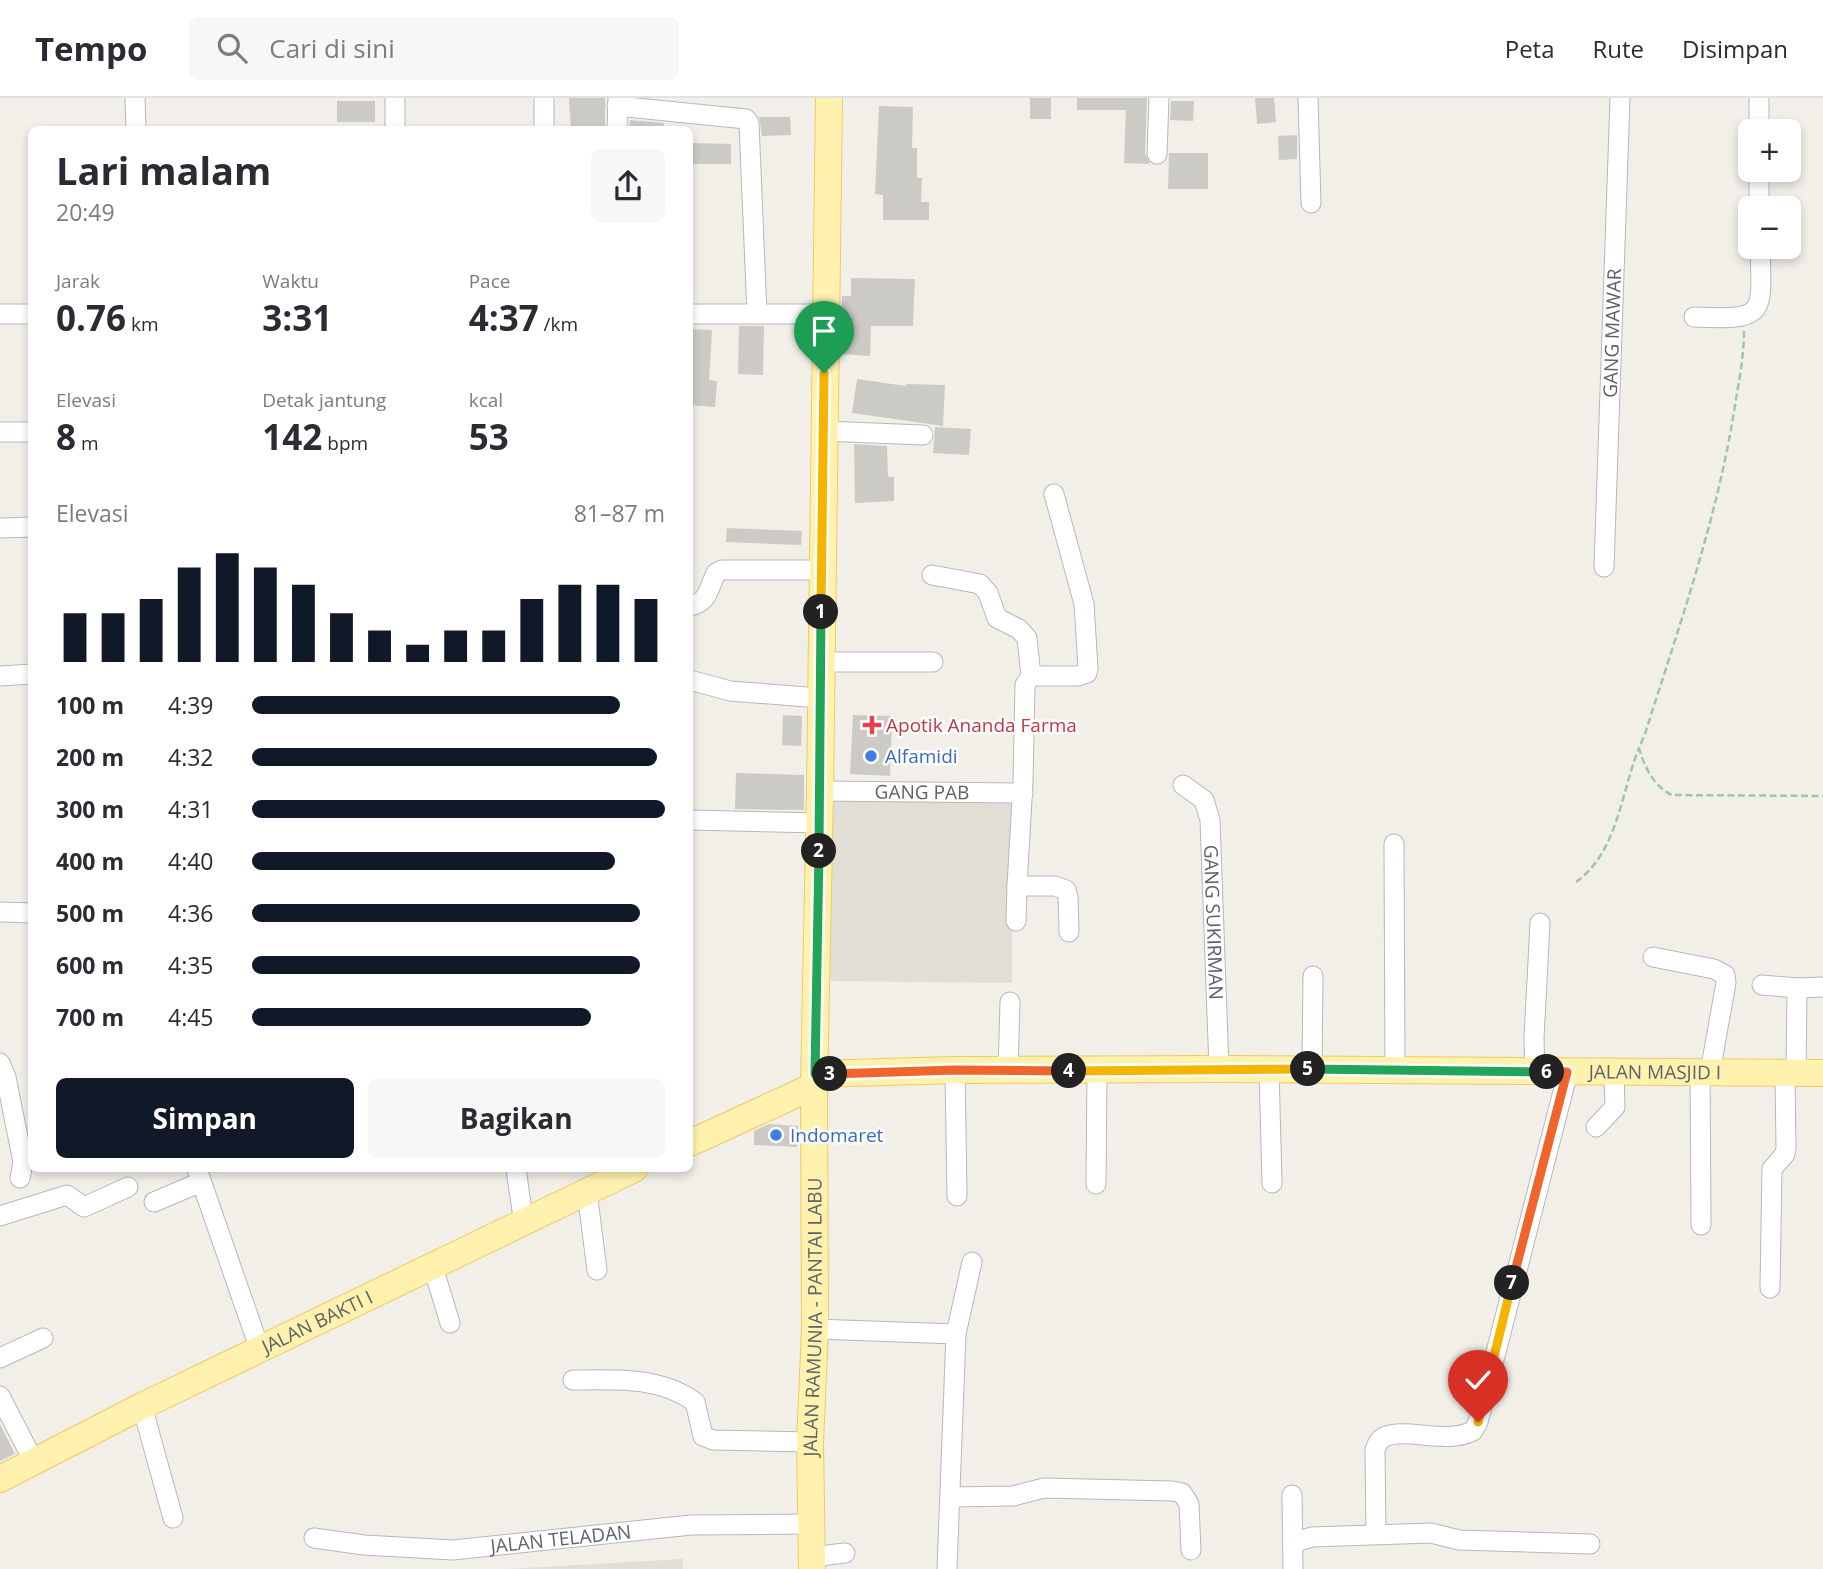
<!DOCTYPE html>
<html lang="id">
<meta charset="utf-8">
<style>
:root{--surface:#fff;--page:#f7f7f7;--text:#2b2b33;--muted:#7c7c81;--line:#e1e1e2;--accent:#111827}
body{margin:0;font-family:"Open Sans",sans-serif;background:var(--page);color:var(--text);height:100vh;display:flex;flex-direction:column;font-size:26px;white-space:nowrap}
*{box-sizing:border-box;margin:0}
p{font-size:23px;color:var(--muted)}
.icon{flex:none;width:38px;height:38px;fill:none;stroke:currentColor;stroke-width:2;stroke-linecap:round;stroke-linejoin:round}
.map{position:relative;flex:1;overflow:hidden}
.drawer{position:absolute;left:28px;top:28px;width:665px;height:1046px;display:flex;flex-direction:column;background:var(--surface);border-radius:10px;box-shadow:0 4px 10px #0003}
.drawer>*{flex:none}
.buttons{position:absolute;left:1738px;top:21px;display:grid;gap:14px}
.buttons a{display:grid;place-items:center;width:63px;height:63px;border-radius:10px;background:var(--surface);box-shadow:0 4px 10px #0003;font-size:35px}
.pin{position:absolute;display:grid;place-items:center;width:60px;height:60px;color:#fff;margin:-72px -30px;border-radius:50% 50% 50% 0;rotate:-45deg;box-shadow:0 0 7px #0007}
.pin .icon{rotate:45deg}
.km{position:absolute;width:35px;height:35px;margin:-18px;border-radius:50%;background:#222;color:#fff;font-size:19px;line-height:35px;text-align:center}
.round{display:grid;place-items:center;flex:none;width:74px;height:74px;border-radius:10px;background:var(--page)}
.headline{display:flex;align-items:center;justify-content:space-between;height:119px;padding:0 28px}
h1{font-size:38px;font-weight:700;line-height:52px}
.figures{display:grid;grid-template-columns:repeat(3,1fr);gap:10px;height:119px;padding:7px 28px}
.figures div{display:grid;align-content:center}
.figures b{font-size:35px;font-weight:700}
.figures small{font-size:19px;font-weight:400}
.figures p{font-size:19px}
.chart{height:196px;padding:14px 28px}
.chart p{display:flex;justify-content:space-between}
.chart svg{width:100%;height:126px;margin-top:7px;stroke:var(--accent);stroke-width:6}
.primary-button{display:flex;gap:14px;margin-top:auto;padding:14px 28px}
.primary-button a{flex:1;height:80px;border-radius:10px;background:var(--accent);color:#fff;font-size:28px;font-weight:700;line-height:80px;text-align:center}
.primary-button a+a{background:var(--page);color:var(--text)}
ul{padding:0 28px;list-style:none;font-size:23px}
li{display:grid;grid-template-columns:112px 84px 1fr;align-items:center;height:52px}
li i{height:18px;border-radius:9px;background:var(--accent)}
header{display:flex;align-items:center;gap:42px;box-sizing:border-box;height:98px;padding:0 35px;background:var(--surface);border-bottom:2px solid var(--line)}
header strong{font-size:33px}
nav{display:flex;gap:38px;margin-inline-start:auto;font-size:24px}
.search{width:490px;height:63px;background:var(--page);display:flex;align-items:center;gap:18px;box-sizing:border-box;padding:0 24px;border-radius:10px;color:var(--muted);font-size:26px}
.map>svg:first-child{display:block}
</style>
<header>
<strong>Tempo</strong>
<div class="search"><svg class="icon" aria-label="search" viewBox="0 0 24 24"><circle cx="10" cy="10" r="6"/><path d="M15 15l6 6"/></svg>Cari di sini</div>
<nav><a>Peta</a><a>Rute</a><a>Disimpan</a></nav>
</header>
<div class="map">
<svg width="1823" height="1471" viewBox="0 0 1823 1471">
<rect width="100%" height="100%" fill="#f1efe8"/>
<g fill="#e1ded6">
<path d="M831,702L1013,704L1012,885L829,883Z"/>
<path d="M683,1461V1471H506Z"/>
</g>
<g fill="#cccac5">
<path d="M569,0H605V32H571Z"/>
<rect x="1030" y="0" width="21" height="21"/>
<path d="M1077,0H1147L1145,56L1150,66L1124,65L1126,12H1077Z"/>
<path d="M1255,0H1274L1276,24L1257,26Z"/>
<rect x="337" y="3" width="38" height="21"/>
<path d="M1171,3H1194L1193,23L1170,22Z"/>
<path d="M879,8L913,9L912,50H917V80H922L921,104H929V122H883V97L875,96Z"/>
<path d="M759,19H790L791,37L762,38Z"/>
<path d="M630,22L664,25V32H629Z"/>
<path d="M1297,37V61L1279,62L1278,38Z"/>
<path d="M690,45L731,46V66H690Z"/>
<path d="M1169,55H1208V91H1168Z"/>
<path d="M851,180L915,181L913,228H871L870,258L841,256L842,198H851Z"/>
<path d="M739,228H764L763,277L738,276Z"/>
<path d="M690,231L712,232L709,282L717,283L715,309L690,307Z"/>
<path d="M857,281L906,288V286L945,287L943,328L852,315Z"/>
<path d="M935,329L971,331L969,357L933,355Z"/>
<path d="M854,346L887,348L888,379H894V403L855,405Z"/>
<path d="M727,430L802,433L801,447L726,444Z"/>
<path d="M783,617L802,618L801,648L782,647Z"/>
<path d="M853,617L892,618L890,678L850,676Z"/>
<path d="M736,675L804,677V712L735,711Z"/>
<path d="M769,1026L798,1028L797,1049L754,1047V1033Z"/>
<path d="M0,1326L15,1356L0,1363Z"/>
</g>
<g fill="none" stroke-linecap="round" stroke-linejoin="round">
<defs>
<g id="minor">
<path d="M135,0L136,32"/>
<path d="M1308,0L1311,105"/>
<path d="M617,8L746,21L749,25L757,216"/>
<path d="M395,32V0"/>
<path d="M544,32V0"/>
<path d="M617,32L618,0"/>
<path d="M1759,33V0"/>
<path d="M1157,56L1159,0"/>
<path d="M1759,72V110"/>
<path d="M0,216H32"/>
<path d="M690,216H825"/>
<path d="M1694,219C1767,222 1762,218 1760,149"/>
<path d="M823,333L923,337"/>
<path d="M0,334H32"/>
<path d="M1054,396L1084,506L1088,570L1087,575L1078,578H1031L1025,587L1023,684L1017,788H1055L1066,792L1068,799L1069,834"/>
<path d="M0,430L32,429"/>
<path id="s1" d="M1604,469L1620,0"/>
<path d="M932,477L980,486L988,495L997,520L1019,531L1027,540L1031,578"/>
<path d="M690,508C709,504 708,491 716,475L722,472H822"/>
<path d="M820,564H933"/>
<path d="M0,578L32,576"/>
<path d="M690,582L730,593L820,600"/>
<path id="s2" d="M1183,687L1204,702L1210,722L1219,971"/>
<path id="s3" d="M820,693L1023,695"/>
<path d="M690,722L820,725"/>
<path d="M1394,746L1395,973"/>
<path d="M0,814L32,815"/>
<path d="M1016,823L1017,788"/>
<path d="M1653,859L1714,871L1725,877L1726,885L1710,974"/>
<path d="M1762,887L1797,890"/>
<path d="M0,965L6,979L23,1064L20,1080"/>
<path d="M955,972L957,1098"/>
<path d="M1269,972L1272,1085"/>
<path d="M1312,972L1313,878"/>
<path d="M1008,974L1010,904"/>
<path d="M1535,974L1534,940L1540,825"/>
<path d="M1700,974L1701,1127"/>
<path d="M1796,976L1797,890L1823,889"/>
<path d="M1596,1029L1615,1009L1614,975"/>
<path d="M197,1071L260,1252"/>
<path d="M516,1071L524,1126"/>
<path d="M1096,1086L1097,973"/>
<path d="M587,1094L597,1172"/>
<path d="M154,1104L201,1084"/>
<path d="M0,1118L67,1097L84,1109L128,1089"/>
<path d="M433,1169L450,1225"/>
<path d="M1770,1190L1772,1071L1785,1056L1786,1050L1785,976"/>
<path d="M815,1231L956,1236L947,1471"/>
<path d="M956,1236L972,1164"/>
<path d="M0,1260L43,1240"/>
<path d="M573,1282C616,1282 658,1278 695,1304L703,1338L713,1342L810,1344"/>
<path d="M0,1298L34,1364"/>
<path d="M142,1308L173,1420"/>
<path d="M1292,1397L1293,1471"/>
<path d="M951,1399L1013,1398L1044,1390L1172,1393L1182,1395L1189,1406L1191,1452"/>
<path d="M1376,1435L1375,1352C1377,1347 1378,1342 1384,1339C1407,1329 1445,1347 1473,1333L1478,1324L1568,974"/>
<path id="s4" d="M314,1440L364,1447L453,1452L691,1427L811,1426"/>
<path d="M1293,1445L1312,1439L1431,1435L1459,1442L1590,1446"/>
<path d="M811,1459L845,1455"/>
</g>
<g id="major">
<path id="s5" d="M815,976L955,972L1219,971L1823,975"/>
<path d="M690,1045L814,988"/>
<path id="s6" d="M0,1381L142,1308L634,1071"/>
<path id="s7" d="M812,1471L810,1344L815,1231L814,988L820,693L829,0"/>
</g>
</defs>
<use href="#minor" stroke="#b5b8bc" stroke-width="21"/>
<use href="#major" stroke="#f2c960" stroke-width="28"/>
<g stroke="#9cc7a9" stroke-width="2.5" stroke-dasharray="7 3.5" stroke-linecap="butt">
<path d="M1744,233C1744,258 1739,283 1735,307C1718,419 1679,528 1645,636L1639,650C1644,668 1654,689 1672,697L1823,698"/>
<path d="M1576,784C1618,754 1621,694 1639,650"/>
</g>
<use href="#minor" stroke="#fff" stroke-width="19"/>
<use href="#major" stroke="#fff2af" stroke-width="26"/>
</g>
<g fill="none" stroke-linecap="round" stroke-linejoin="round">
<defs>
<path id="split-1" d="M821,514L824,275"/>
<path id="split-2" d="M819,753L821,514"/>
<path id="split-3" d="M819,753L815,976H830"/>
<path id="split-4" d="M830,976L955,972L1069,973"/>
<path id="split-5" d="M1069,973L1308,971"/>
<path id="split-6" d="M1308,971L1547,974"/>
<path id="split-7" d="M1512,1185L1567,974H1547"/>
<path id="split-8" d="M1478,1324L1512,1185"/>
</defs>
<use href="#split-1" stroke="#fff" stroke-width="14"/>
<use href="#split-2" stroke="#fff" stroke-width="14"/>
<use href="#split-3" stroke="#fff" stroke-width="14"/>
<use href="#split-4" stroke="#fff" stroke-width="14"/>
<use href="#split-5" stroke="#fff" stroke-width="14"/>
<use href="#split-6" stroke="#fff" stroke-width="14"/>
<use href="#split-7" stroke="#fff" stroke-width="14"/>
<use href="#split-8" stroke="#fff" stroke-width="14"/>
<use href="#split-1" stroke="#f5b400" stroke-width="9"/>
<use href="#split-2" stroke="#22a559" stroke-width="9"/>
<use href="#split-3" stroke="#22a559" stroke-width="9"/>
<use href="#split-4" stroke="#f0652b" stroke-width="9"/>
<use href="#split-5" stroke="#f5b400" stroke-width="9"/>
<use href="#split-6" stroke="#22a559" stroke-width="9"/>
<use href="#split-7" stroke="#f0652b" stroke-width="9"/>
<use href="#split-8" stroke="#f5b400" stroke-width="9"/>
</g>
<path fill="#e0444e" stroke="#fff" stroke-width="2.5" d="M868.5 616.5h7v7h7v7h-7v7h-7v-7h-7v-7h7z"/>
<g fill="#3f7fe0" stroke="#fff" stroke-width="2.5">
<circle cx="871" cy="658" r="7"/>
<circle cx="776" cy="1037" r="7"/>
</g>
<g text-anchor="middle" stroke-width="5" stroke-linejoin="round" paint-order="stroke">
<g font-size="19" fill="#5f6368" stroke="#fff">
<text dy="7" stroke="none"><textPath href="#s1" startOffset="234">GANG MAWAR</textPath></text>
<text dy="7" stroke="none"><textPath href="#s3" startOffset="102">GANG PAB</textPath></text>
<text dy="7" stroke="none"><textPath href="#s2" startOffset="149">GANG SUKIRMAN</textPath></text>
<text dy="7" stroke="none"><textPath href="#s5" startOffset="840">JALAN MASJID I</textPath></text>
<text dy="7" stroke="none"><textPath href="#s7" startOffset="252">JALAN RAMUNIA - PANTAI LABU</textPath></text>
<text dy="7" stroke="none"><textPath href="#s6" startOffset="354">JALAN BAKTI I</textPath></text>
<text dy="7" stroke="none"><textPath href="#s4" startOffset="248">JALAN TELADAN</textPath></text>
</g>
<g font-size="19" fill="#be3a42" stroke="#fff" text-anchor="start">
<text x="886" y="634">Apotik Ananda Farma</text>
</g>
<g font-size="19" fill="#366cbe" stroke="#fff" text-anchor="start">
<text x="885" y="665">Alfamidi</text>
<text x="790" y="1044">Indomaret</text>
</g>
</g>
</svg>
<div class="buttons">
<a>+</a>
<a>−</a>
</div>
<div class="pin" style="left:824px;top:275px;background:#1e9e55"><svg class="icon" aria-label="arrive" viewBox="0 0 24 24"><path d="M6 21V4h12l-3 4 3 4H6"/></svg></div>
<div class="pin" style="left:1478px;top:1324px;background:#d93025"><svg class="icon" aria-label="check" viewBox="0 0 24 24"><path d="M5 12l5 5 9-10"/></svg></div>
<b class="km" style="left:821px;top:514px">1</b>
<b class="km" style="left:819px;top:753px">2</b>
<b class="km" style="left:830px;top:976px">3</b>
<b class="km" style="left:1069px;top:973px">4</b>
<b class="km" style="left:1308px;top:971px">5</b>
<b class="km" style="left:1547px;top:974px">6</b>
<b class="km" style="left:1512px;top:1185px">7</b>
<section class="drawer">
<div class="headline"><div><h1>Lari malam</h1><p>20:49</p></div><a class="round"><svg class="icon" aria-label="share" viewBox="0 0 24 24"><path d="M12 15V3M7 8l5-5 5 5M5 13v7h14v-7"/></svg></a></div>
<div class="figures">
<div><p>Jarak</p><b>0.76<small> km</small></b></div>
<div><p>Waktu</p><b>3:31</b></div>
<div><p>Pace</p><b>4:37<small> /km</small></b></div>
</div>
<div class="figures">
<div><p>Elevasi</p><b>8<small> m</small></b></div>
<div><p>Detak jantung</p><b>142<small> bpm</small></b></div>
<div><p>kcal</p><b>53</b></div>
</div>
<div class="chart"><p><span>Elevasi</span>81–87 m</p>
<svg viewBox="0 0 160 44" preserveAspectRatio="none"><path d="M5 44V27M15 44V27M25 44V22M35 44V11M45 44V6M55 44V11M65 44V17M75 44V27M85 44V33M95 44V38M105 44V33M115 44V33M125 44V22M135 44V17M145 44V17M155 44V22"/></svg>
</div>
<ul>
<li><b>100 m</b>4:39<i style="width:89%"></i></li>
<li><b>200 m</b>4:32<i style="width:98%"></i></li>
<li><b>300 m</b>4:31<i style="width:100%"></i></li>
<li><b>400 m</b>4:40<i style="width:88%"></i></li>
<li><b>500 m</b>4:36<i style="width:94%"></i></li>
<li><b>600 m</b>4:35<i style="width:94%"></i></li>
<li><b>700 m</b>4:45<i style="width:82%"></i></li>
</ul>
<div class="primary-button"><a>Simpan</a><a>Bagikan</a></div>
</section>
</div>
